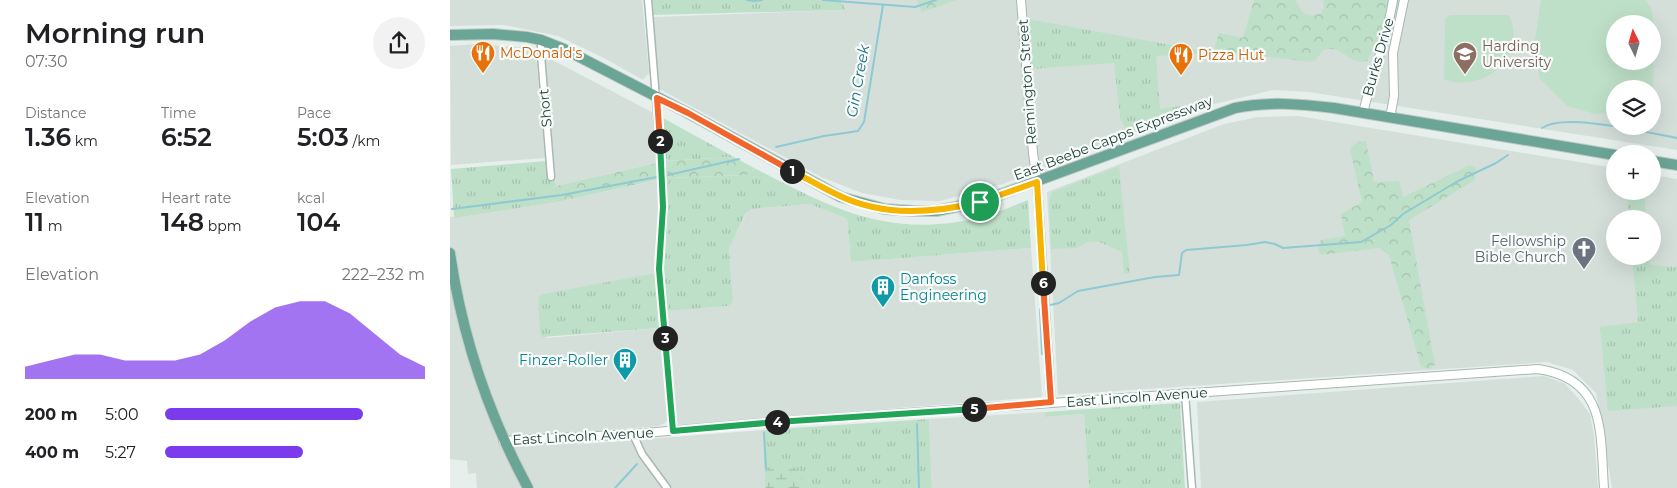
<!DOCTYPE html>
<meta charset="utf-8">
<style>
:root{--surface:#fff;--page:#f2f2f2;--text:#202124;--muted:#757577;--accent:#7c3aed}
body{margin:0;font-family:Montserrat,sans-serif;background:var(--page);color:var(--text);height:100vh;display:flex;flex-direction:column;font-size:19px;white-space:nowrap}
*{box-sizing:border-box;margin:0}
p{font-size:16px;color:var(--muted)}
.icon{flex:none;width:28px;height:28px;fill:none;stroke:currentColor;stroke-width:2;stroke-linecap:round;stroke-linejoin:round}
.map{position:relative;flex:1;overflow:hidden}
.side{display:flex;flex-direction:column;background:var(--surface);width:450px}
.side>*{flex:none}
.needle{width:32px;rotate:355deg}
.tools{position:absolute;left:1156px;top:15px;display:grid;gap:10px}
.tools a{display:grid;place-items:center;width:55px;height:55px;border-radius:50%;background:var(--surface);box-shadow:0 5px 20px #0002;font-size:25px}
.pin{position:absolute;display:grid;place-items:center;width:42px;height:42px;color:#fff;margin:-21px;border:2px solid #fff;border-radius:50%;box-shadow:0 1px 5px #0007}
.km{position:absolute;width:25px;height:25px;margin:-12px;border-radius:50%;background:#222;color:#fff;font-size:14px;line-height:25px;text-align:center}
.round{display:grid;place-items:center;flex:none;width:52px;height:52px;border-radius:26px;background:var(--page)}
.headline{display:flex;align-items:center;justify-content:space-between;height:85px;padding:0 25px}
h1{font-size:28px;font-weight:600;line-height:38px}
.figures{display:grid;grid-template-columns:repeat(3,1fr);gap:8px;height:85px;padding:5px 25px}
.figures div{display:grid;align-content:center}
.figures b{font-size:25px;font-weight:600}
.figures small{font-size:14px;font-weight:400}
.figures p{font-size:14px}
.chart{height:140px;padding:10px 25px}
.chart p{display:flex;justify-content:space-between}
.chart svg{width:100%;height:90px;margin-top:5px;fill:var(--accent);opacity:.7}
ul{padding:0 25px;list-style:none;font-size:16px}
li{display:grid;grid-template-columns:80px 60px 1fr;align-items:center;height:38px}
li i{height:12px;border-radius:6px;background:var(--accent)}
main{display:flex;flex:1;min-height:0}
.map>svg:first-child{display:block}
</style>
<main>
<section class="side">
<div class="headline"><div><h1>Morning run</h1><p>07:30</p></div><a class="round"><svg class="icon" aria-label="share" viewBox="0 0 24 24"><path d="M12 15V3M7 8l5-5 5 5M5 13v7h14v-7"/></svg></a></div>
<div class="figures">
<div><p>Distance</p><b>1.36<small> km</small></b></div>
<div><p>Time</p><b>6:52</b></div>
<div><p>Pace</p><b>5:03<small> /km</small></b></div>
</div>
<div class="figures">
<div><p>Elevation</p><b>11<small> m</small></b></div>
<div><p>Heart rate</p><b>148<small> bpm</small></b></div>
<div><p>kcal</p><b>104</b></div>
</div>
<div class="chart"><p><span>Elevation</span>222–232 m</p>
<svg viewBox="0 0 160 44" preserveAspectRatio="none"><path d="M0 44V38L10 35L20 32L30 32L40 35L50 35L60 35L70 32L80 25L90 16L100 9L110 6L120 6L130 12L140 22L150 32L160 38V44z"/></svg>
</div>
<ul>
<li><b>200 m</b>5:00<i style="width:76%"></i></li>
<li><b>400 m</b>5:27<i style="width:53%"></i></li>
</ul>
</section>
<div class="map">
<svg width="1227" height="488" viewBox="0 0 1227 488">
<defs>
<pattern id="grass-tufts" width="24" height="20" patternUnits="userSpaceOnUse" patternTransform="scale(1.25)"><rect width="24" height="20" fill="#bfe0c8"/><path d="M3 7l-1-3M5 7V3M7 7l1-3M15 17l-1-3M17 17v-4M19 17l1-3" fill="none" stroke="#a4c1ad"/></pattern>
<pattern id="forest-crowns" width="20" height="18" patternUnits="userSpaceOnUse" patternTransform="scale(1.25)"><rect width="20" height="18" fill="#bfe0c8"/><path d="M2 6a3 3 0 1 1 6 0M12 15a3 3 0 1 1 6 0" fill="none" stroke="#a4c1ad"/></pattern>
<pattern id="wetland-marsh" width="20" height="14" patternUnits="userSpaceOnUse" patternTransform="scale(1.25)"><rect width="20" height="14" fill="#bfe0c8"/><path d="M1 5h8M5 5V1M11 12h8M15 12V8" fill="none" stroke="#a4c1ad"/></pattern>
</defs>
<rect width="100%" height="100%" fill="#e6efeb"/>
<g fill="#d4dfda" fill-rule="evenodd">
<path d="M0,0H192L199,73L193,80L154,58L108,36L54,25L0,26Z"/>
<path d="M390,0H1227V150L859,92L823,90L744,109L553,184L490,201L450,200L412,193L371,177L208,88L203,17L396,10ZM1165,24H1202V61H1165ZM1165,89H1202V126H1165Z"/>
<path d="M26,44L77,48L86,55L95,158L1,165L0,46Z"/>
<path d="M95,56L213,118L215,161L106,186Z"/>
<path d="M848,116L1165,168V191H1202L1203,175L1227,179V488H1162L1146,393L1123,370L1097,362L608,395L597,192L774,124L808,117ZM1165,219H1202V256H1165Z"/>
<path d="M208,180L210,212L204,259L205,273L89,296L88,300L96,338L210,328L217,420L215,423L208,426L133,432L134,444L313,430L315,488H27L26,473L18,474L17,461L0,459V217L112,201Z"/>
<path d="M360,204L397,219L401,262L581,248L592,397L227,425L217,311L277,306L283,300L279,249L298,210L301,209Z"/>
<path d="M1094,376L1114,383L1128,398L1140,414L1144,436L1148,488H751L747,402Z"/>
<path d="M595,412L596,417L634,414L639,488H482L479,419Z"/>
</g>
<g fill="url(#grass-tufts)">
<path d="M202,0H390L396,10L203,15Z"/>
<path d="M578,20V19L765,53L706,56L710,109L730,106L729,114L677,133L670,117L664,63L581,69Z"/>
<path d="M213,118L284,157L215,161Z"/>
<path d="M96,161L97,177H105L106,186L97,192L96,195L103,201H112L4,218L1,169Z"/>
<path d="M669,166L680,273L674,274L672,252L649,242H638L626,248L601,249L599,200L602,192Z"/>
<path d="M304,168C382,208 436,239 528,218C545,214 562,206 578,200L581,248L401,262L397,219L360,204L301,209L296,213L279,249L283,300L281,304L277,306L217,311L213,259L218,203L216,178L297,175L303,171Z"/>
<path d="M1177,191H1194L1196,219H1179Z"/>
<path d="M1182,256H1199L1200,265L1227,267V406L1158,411L1150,327L1188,322Z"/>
<path d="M205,273L210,328L92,337L90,333L88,300L89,296L93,294Z"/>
<path d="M730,403L735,488H639L634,414L595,417V412Z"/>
<path d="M479,419L482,488H315L313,430Z"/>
</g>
<g fill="url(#forest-crowns)">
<path d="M467,0H507L472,12Z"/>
<path d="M804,0H846C851,13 857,19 871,13L874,8L873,0H940L935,27L917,61C899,66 891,43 873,50L866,60L860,62L764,50L769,33L793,38Z"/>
<path d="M916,141L924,182L949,181L953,197L1020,165L1026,168L1025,180L959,220L985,365L979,369L971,367L939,255L929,248L871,255L868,249L871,240L895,236L891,214L912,202L900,149L907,142Z"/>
<path d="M284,157L304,168L302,173L297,175L216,178L112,201C105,201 99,202 96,195L97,192L106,186L215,161Z"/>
</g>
<path fill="url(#wetland-marsh)" d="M328,465C337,465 344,466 352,472V479L349,488H316L315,471L319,467Z"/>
<g fill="#bfe0c8" fill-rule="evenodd">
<path d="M1091,0H1195L1201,7L1204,24L1203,107L1202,89H1165V112L1145,114L1117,106L1090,79L1084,46ZM1165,24H1202V61H1165Z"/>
<path d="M1000,15H1059C1078,55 1034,95 994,79L995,19Z"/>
</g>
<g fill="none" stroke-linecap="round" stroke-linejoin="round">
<g stroke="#8ec9d4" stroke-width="2">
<path d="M297,0L304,1L312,0"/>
<path d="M373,0L465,7L486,0"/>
<path d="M1092,128C1115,112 1198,133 1227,138"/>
<path d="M326,147L374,136L408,131L414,122L433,5"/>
<path d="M218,175L289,159"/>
<path d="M2,209L112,195L207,177"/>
<path d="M600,305L609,303L628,291L705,277L729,275L732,253L736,250L797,245L815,242L825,244L833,248L911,242L941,225L953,214L1008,181L1046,163L1058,155"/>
<path d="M590,309L592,354"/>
<path d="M467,424L469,488"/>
<path d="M314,433L316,469"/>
<path d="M165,488L187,464"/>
</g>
<defs>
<g id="minor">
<path d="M198,0L212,172L213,207L209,269L223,431"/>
<path d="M91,40V55L101,177"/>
<path d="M735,393L742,488"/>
<path d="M183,434L192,454L217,488"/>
</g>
<g id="tertiary">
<path d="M571,0L583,153L587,182L601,402"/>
<path d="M913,113C922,75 937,39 943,0"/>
<path d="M940,118L944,96L943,53L954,0"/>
<path d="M53,441L183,434L299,424L1088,369C1157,379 1150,433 1154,488"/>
</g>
<g id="primary">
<path d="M0,35L43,34L77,37L91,40L114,49L238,113L391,197L435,209L464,211H486L530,202L785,108C818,101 850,104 884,108L1165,155"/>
<path d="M1202,161L1227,165"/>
<path d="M0,253C12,336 38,414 78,488"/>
</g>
</defs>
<use href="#minor" stroke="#a8b8b2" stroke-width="9"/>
<use href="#tertiary" stroke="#a8b8b2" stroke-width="10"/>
<use href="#primary" stroke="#c2cac8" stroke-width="12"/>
<use href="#minor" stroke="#fff" stroke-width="6"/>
<use href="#tertiary" stroke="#fff" stroke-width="8"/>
<use href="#primary" stroke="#6aa596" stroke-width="10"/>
</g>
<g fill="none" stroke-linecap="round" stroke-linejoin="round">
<defs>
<path id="split-1" d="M342,171C358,179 374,189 390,196C435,217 484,213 530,202"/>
<path id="split-2" d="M210,141L207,98L238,113L342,171"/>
<path id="split-3" d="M210,141L213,207L209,269L215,338"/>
<path id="split-4" d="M215,338L223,431L327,422"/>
<path id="split-5" d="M327,422L524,409"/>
<path id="split-6" d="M524,409L601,402L593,283"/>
<path id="split-7" d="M530,202L587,182L593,283"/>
</defs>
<use href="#split-1" stroke="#fff" stroke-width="10"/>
<use href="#split-2" stroke="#fff" stroke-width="10"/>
<use href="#split-3" stroke="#fff" stroke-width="10"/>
<use href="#split-4" stroke="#fff" stroke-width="10"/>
<use href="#split-5" stroke="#fff" stroke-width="10"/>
<use href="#split-6" stroke="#fff" stroke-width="10"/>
<use href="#split-7" stroke="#fff" stroke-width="10"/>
<use href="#split-1" stroke="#f5b400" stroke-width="6"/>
<use href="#split-2" stroke="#f0652b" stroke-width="6"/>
<use href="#split-3" stroke="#22a559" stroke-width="6"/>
<use href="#split-4" stroke="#22a559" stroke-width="6"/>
<use href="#split-5" stroke="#22a559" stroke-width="6"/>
<use href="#split-6" stroke="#f0652b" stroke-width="6"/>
<use href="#split-7" stroke="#f5b400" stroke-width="6"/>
</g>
<defs>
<symbol id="restaurant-pin" viewBox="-11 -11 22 30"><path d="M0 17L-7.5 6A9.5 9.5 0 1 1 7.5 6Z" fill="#e8710a" stroke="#f7fbf9"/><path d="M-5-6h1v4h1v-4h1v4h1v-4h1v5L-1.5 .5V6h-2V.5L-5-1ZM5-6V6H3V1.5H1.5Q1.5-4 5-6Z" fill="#fff"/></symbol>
<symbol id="university-pin" viewBox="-11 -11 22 30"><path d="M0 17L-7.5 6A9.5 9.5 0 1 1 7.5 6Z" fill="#8d6e63" stroke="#f7fbf9"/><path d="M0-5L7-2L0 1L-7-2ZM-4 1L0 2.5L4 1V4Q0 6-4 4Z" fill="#fff"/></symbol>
<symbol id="church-pin" viewBox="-11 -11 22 30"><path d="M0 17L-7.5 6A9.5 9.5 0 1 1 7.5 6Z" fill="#6b7280" stroke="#f7fbf9"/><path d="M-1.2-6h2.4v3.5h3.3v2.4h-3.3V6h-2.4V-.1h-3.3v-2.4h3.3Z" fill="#fff"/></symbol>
<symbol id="building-pin" viewBox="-11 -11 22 30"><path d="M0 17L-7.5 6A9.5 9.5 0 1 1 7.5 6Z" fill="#0f9aa8" stroke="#f7fbf9"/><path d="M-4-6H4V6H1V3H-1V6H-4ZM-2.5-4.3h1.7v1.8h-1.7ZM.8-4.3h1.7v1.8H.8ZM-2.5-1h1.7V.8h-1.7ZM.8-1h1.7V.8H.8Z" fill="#fff"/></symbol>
</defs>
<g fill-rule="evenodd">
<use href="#restaurant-pin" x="19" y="39" width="28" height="38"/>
<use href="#university-pin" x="1001" y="40" width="28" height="38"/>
<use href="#restaurant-pin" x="717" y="41" width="28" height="38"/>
<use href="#church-pin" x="1120" y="235" width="28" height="38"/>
<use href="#building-pin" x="419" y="273" width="28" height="38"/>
<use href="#building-pin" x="161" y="346" width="28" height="38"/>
</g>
<g text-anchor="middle" stroke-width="4.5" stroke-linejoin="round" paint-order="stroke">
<g font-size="14" fill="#785e54" stroke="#f7fbf9" text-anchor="start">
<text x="1032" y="51">Harding<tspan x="1032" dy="16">University</tspan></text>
</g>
<g font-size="14" fill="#c56008" stroke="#f7fbf9" text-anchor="start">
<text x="50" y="58">McDonald's</text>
<text x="748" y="60">Pizza Hut</text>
</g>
<g font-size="14" fill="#24423a" stroke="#f7fbf9">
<text transform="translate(928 57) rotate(-74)" y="5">Burks Drive</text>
<text transform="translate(577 82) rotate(-94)" y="5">Remington Street</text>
<text transform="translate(95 108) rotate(-95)" y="5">Short</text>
<text transform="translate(663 138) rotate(-21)" y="5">East Beebe Capps Expressway</text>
<text transform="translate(687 397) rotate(-4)" y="5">East Lincoln Avenue</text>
<text transform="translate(133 436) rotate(-3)" y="5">East Lincoln Avenue</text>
</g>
<g font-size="14" fill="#5b616d" stroke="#f7fbf9" text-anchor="end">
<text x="1116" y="246">Fellowship<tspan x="1116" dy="16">Bible Church</tspan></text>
</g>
<g font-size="14" fill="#0d838f" stroke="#f7fbf9" text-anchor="start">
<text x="450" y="284">Danfoss<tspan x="450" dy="16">Engineering</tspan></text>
<text x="158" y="365" text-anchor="end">Finzer-Roller</text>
</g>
<g font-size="15" font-style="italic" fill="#1c6f80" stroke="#f7fbf9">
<text transform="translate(408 81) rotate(-80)" y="5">Gin Creek</text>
</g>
</g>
</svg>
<div class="tools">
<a><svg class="needle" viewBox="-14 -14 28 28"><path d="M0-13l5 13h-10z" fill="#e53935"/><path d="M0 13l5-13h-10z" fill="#757577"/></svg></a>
<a><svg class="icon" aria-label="layers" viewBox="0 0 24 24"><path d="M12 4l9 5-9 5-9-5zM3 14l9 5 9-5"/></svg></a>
<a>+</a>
<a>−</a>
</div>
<div class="pin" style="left:530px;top:202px;background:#1e9e55"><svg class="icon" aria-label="arrive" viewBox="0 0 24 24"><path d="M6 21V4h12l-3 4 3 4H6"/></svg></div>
<b class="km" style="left:342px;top:171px">1</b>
<b class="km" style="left:210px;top:141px">2</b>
<b class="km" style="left:215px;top:338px">3</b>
<b class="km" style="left:327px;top:422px">4</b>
<b class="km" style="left:524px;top:409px">5</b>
<b class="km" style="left:593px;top:283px">6</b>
</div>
</main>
